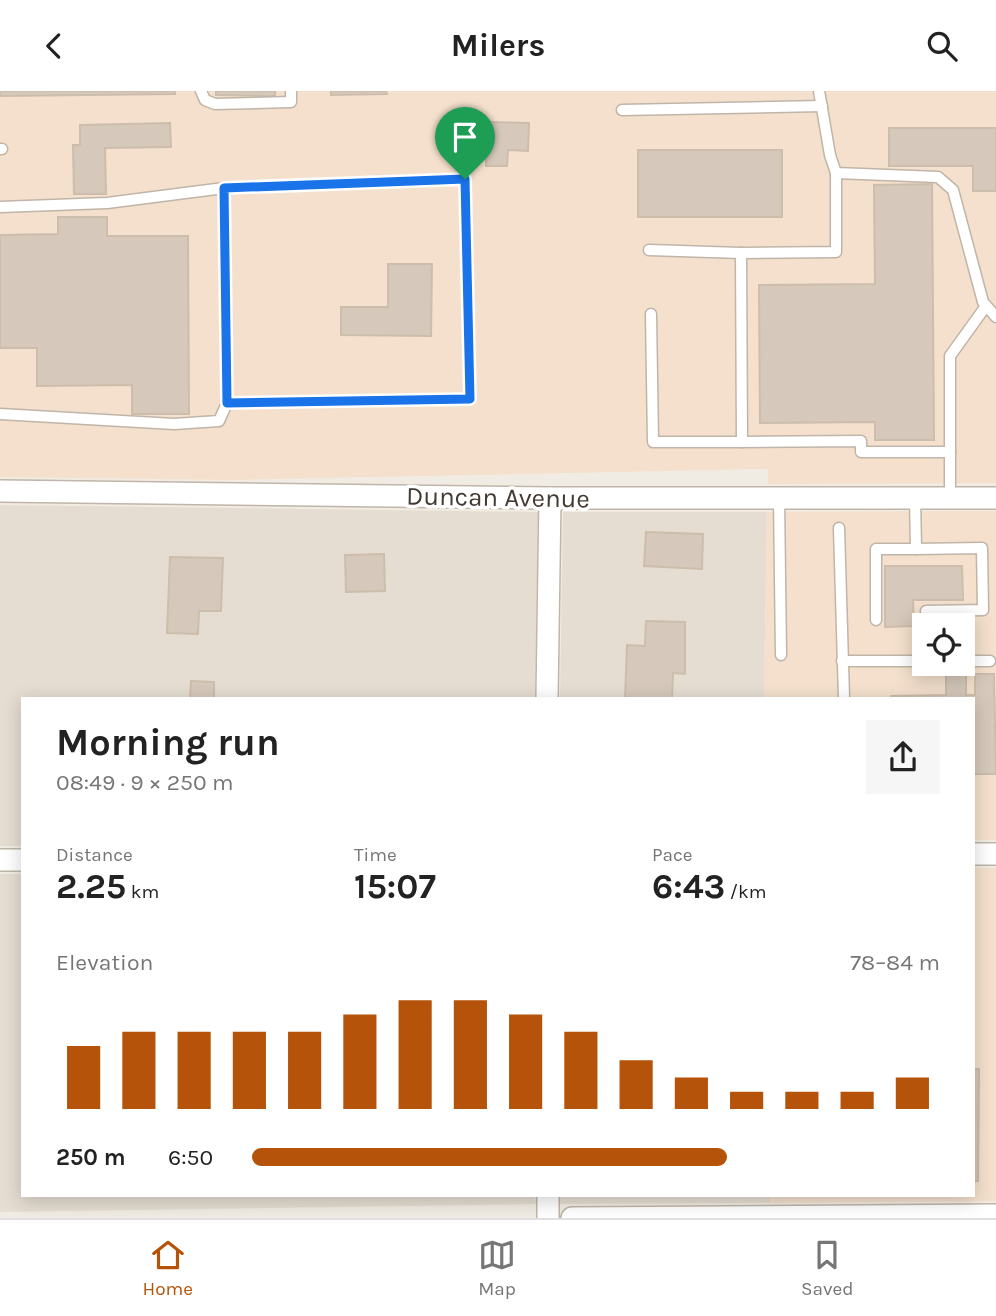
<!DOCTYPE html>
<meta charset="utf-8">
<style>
:root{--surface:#fff;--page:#f6f6f6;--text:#222;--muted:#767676;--line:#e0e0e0;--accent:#b45309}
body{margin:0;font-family:Karla,sans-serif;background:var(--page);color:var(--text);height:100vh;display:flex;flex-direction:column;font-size:26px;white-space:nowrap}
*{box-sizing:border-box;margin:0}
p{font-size:23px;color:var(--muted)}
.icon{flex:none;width:38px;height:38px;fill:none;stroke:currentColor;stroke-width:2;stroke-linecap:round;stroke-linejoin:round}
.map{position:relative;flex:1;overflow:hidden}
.details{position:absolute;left:21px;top:606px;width:954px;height:500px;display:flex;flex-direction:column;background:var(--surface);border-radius:0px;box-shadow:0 4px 18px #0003}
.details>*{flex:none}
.controls{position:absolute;left:912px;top:522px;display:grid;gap:14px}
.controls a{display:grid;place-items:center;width:63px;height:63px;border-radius:0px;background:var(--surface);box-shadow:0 4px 18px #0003;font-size:35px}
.pin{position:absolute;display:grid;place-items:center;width:60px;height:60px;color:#fff;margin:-72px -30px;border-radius:50% 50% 50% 0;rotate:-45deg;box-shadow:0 0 7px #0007}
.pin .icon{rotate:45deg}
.round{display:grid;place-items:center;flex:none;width:74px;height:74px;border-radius:0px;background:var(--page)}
.overview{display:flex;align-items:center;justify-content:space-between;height:119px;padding:0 35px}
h1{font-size:38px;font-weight:700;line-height:52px}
.figures{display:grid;grid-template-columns:repeat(3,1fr);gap:10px;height:119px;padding:7px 35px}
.figures div{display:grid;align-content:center}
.figures b{font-size:35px;font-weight:700}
.figures small{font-size:19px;font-weight:400}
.figures p{font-size:19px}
.chart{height:196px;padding:14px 35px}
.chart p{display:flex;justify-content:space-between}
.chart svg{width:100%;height:126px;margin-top:7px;stroke:var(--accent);stroke-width:6}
ul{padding:0 35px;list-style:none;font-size:23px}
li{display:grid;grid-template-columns:112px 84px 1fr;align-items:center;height:52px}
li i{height:18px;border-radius:9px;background:var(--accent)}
header{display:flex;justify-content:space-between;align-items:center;height:91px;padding:0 35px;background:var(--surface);font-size:32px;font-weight:700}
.menu{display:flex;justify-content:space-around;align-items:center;height:98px;border-top:2px solid var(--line);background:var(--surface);font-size:19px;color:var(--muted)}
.menu a{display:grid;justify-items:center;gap:4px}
.menu .on{color:var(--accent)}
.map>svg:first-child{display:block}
</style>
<header><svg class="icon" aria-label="back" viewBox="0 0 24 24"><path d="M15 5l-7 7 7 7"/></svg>Milers<svg class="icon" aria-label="search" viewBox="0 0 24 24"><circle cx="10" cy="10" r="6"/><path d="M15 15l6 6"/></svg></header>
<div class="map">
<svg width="996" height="1127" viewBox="0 0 996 1127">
<rect width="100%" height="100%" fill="#f1ece3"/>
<g fill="#e5ddd1">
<path d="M0,414L538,421L535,607H23V755H0Z"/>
<path d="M563,421H767L764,607H560Z"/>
<path d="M0,783H23V1104H535L536,1113L0,1121Z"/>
<path d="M560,1104H770V1112L560,1113Z"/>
</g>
<g fill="#f4e0cd" fill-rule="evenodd">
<path d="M0,0H996V392L768,393V378L233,389L0,386Z"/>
<path d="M996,420V749H973V607H764L767,421ZM924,534H962V572H924Z"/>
<path d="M973,777H996V1110L770,1112V1104H973Z"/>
</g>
<g fill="#d6c9bb" stroke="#cdbdab" stroke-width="2">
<path d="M0,0H175V3L0,5Z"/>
<path d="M216,0H275V5L216,4Z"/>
<path d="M331,0H386L387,3L331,4Z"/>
<path d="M487,31L529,32L528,60L508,59L507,75H486Z"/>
<path d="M170,32L171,56L105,57L106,103H74L73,54H80V34Z"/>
<path d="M889,37H996V100H973V75H889Z"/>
<rect x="638" y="59" width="144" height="67"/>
<path d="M932,93L934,349H875V331L760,332L759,194L875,193L874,94Z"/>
<path d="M58,126H107V145H188L189,323H132V294L37,295V257H0V144L58,143Z"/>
<path d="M388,173H432L431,245L341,244V216H388Z"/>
<path d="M646,441L703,443L702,478L644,475Z"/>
<path d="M384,463L385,500L346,501L345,464Z"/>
<path d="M170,466L223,467L221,520H199L198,543L167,542Z"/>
<path d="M885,475H962L963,509H913L914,535L885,536Z"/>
<path d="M646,530L685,531V583L673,582L672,607H625L627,554L645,555Z"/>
<path d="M966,582V604H975V583H994L996,683H973V607H891V605L946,604V583Z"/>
<path d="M191,590L214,591V607H190Z"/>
<path d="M973,978H979L978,1090H973Z"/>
</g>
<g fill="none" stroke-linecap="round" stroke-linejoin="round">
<defs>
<g id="service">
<path d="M201,0L205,9L215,13L291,11V0"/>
<path d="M819,0L830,64L836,82L938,86L953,99L983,211L996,226"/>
<path d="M622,19L822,15"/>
<path d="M0,58H2"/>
<path d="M836,82V161L741,162L742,351L861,350V361H950V407"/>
<path d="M224,97L465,88L470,308L227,312"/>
<path d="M0,116L107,112L224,97L227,312L219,330L174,333L0,323"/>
<path d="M649,159L741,162"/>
<path d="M651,223L653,351H742"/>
<path d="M950,361V265L986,215"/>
<path d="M779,407L781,564"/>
<path d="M915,407L916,458L982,457L983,519L926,520"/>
<path d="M839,437L844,607"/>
<path d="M876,529V458H916"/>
<path d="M842,570H924"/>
<path d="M962,570H990"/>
</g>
<g id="minor">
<path d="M0,400L550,407H996"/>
<path d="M547,607L550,407"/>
<path d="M973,763H996"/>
<path d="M0,769H23"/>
<path d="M548,1104V1127"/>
<path d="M572,1127L996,1124"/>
</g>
</defs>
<use href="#service" stroke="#c0b5a8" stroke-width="13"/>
<use href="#minor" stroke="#c0b5a8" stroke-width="24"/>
<use href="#service" stroke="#fff" stroke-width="10"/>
<use href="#minor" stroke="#fff" stroke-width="21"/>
</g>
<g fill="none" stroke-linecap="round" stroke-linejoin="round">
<defs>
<path id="route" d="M465,88L470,308L227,312L224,97Z"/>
</defs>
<use href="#route" stroke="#fff" stroke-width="14"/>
<use href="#route" stroke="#1a73e8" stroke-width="9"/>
</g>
<g text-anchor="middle" stroke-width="7" stroke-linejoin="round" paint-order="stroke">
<g font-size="26" fill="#433b33" stroke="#fff">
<text transform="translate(498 406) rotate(1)" y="9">Duncan Avenue</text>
</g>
</g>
</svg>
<div class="controls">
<a><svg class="icon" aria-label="locate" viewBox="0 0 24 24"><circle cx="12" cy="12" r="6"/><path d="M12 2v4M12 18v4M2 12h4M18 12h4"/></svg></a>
</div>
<div class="pin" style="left:465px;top:88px;background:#1e9e55"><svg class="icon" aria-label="arrive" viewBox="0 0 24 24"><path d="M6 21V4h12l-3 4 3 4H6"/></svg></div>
<section class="details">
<div class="overview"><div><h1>Morning run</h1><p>08:49 · 9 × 250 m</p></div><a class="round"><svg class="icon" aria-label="share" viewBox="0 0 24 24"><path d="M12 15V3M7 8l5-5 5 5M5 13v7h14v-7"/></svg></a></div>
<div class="figures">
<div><p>Distance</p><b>2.25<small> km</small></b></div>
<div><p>Time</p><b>15:07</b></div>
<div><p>Pace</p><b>6:43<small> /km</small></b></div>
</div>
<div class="chart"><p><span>Elevation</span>78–84 m</p>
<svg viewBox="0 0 160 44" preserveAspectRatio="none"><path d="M5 44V22M15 44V17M25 44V17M35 44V17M45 44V17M55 44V11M65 44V6M75 44V6M85 44V11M95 44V17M105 44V27M115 44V33M125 44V38M135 44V38M145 44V38M155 44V33"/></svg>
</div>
<ul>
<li><b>250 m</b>6:50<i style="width:69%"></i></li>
</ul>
</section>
</div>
<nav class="menu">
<a class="on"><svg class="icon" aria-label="home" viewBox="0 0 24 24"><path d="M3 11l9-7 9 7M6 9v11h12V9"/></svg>Home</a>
<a><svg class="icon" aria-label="map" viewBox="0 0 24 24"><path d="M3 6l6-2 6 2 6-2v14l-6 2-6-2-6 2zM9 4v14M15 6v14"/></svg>Map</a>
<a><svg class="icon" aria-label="saved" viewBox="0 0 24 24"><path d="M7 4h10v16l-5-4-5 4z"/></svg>Saved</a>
</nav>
